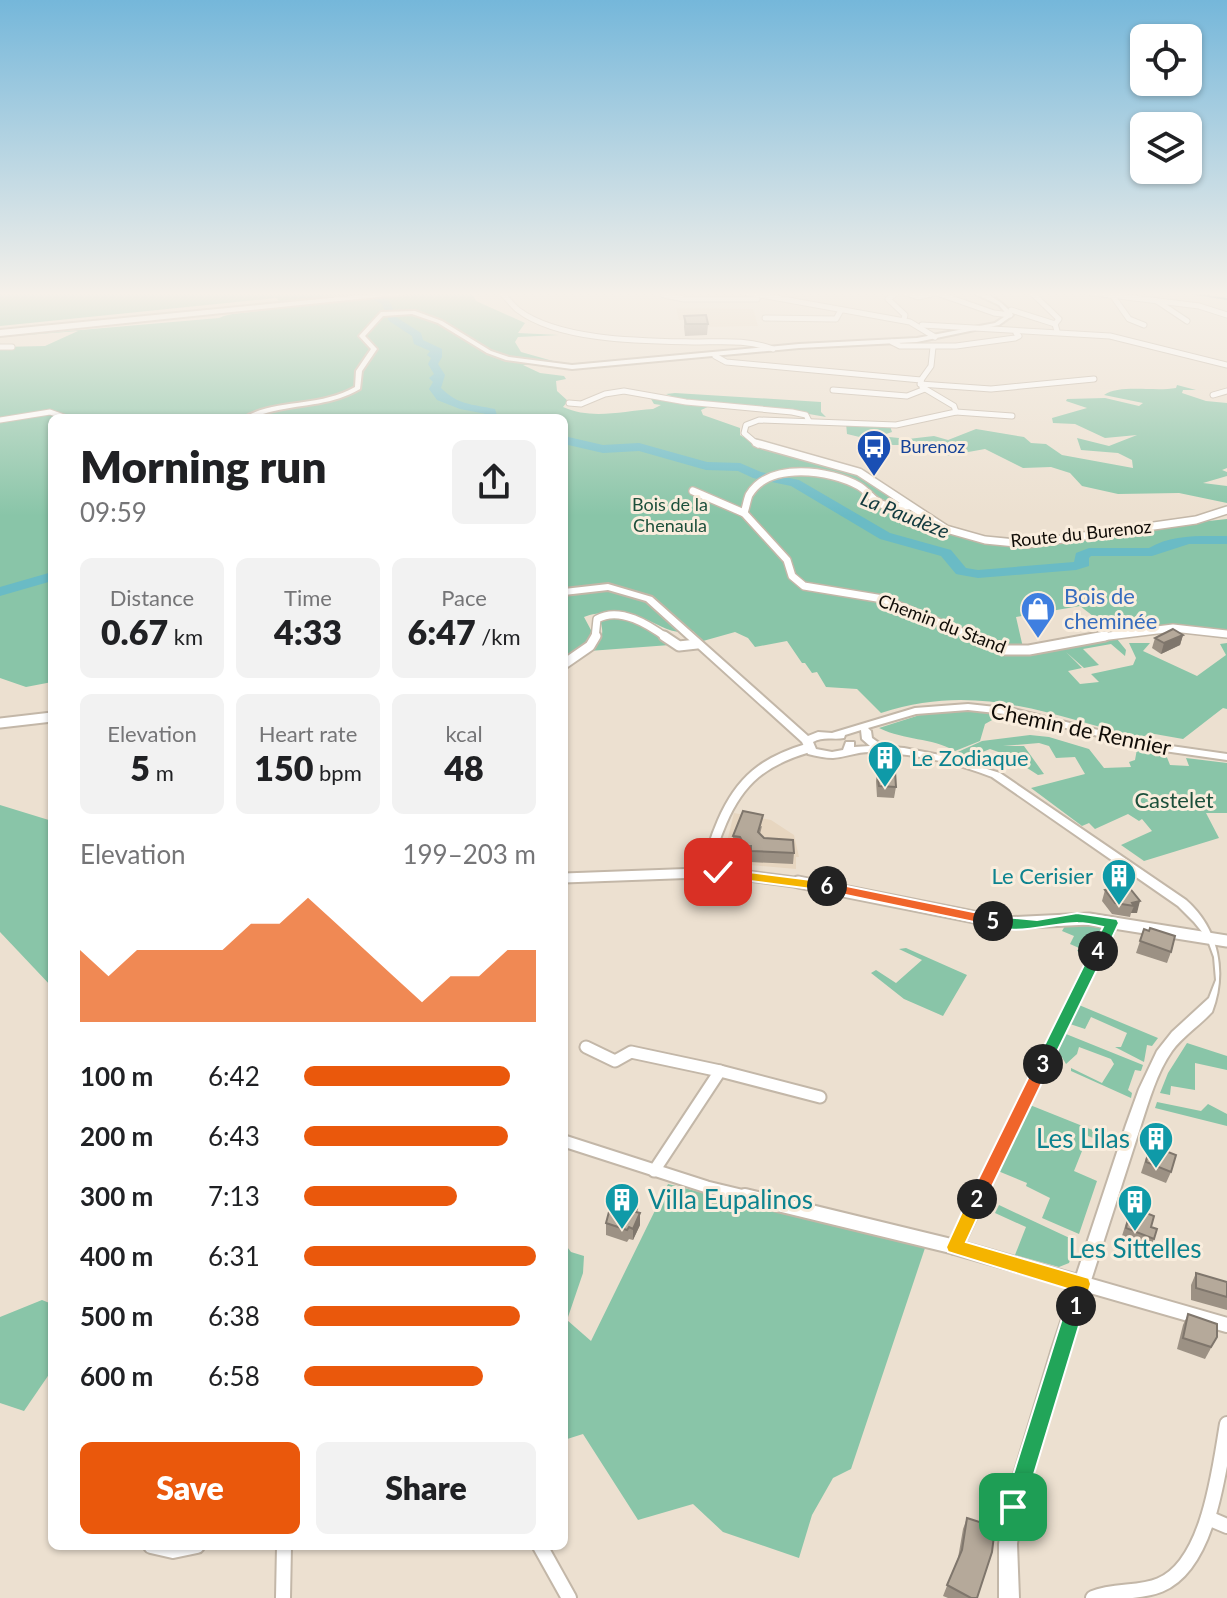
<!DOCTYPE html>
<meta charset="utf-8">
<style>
:root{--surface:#fff;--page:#f2f2f2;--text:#202124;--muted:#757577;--accent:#ea580c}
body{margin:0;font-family:Lato,sans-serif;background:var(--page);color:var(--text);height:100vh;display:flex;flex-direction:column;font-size:30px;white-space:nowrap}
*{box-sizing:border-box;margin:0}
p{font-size:26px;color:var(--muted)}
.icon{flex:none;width:44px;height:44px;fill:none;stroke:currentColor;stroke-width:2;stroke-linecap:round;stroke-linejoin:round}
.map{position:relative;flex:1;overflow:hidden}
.drawer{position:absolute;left:48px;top:414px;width:520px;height:1136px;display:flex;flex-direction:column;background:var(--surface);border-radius:12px;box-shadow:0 2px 6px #0004}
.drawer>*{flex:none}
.controls{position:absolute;left:1130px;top:24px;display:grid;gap:16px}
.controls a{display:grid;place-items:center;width:72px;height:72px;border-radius:12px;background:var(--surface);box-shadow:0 2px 6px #0004;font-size:40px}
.pin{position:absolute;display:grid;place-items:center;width:68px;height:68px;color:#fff;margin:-34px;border-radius:16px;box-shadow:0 4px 12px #0006}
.km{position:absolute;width:40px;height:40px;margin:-20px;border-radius:50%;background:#222;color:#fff;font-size:22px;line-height:40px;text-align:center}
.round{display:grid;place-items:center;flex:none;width:84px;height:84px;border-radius:12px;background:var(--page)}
.summary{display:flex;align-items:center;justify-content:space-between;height:136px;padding:0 32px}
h1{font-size:44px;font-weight:800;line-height:60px}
.metrics{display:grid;grid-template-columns:repeat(3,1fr);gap:12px;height:136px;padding:8px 32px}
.metrics div{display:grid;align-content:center;border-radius:12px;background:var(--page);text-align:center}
.metrics b{font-size:34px;font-weight:800}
.metrics small{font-size:22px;font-weight:400}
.metrics p{font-size:22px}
.chart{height:224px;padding:16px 32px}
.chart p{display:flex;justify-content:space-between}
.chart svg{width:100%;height:144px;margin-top:8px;fill:var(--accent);opacity:.7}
.primary-button{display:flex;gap:16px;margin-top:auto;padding:16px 32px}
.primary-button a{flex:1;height:92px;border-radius:12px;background:var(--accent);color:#fff;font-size:32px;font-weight:800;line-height:92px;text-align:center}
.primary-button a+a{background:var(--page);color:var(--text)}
ul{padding:0 32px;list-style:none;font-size:26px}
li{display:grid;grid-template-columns:128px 96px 1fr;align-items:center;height:60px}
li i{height:20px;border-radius:10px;background:var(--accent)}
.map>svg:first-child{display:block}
</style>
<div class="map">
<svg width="1227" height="1598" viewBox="0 0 1227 1598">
<rect width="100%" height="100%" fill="#ece0d0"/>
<g fill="#e7d6c0">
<path d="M676,308L753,309L758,326L697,327L696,320H679Z"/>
<path d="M734,813L771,820L794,835L799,857H796V869L728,863L724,854Z"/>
</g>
<g fill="#89c5a8">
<path d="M0,292H472L476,301L525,323L518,333L559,335L518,337L515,342L521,352L560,363L523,365L540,373L564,376L566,379L556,381L557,391L568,401L563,407C592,420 622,411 653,409L661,405L654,404L651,399L671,396L666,394L675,393L821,402V412L826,417L792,411L710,406L701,410L703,415L740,428V435L763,449L855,472L894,497L886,501L873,494L866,496L876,504L909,510L935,525L998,544L1227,519V631L1164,626L1110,629L1080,606L1016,617L1024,652L1110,637L1117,639L1126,650L1125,656L1111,644L1083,649L1099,665L1084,668L1066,652L1082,668L1068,671L1080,684L1099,682L1091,674L1133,665L1136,658L1129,643H1150L1143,651L1197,676L1226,655L1220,644L1227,643V709L1223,708L1183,739L1149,733L1142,738C1051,716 980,681 881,713L857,689L826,687L817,672L812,673L805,663H802L787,641L755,647L748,638L735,632L703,641L693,631C672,636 659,624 640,617C624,612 599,611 584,617L592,632L591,640L564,659V418H52V682L26,687L0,678V347L45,346L78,331L0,337L219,318C238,309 263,316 280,303L277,298L0,326Z"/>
<path d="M1177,385L1196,390H1183L1182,393L1206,401L1227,403V468L1222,470L1227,472V476L1203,483L1227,486V503L1179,493L1118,494L1082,486L1070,473L1051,467L1023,468L985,449L946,456L924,445H893L847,434L846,423L890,426L892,432L880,436L908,439L934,436L948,440L976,429L1024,437L1031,443L1046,444L1062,455L1133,468L1132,460L1118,453L1081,450L1077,438L1109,446L1137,435L1105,438L1075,424L1053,423L1052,418L1087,408L1066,401L1067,399L1105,398L1139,406L1143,403L1104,395C1119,384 1155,392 1176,388Z"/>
<path d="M617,617L648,625L670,645L589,651C602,642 605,635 600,620Z"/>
<path d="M971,710L1001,715L985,724L980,741L955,751C930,737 906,741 879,728L926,713Z"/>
<path d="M1030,735L1049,737L1089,749L1104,768L1131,767L1129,762L1135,760L1137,749L1166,755L1170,765L1189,766L1186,758L1227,763V813H1206L1219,838L1144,861L1121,845L1152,831L1142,819L1139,821L1128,814L1095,829L1089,823L1082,826L1031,788L1085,774L1075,757L1056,758L1049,746L1039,743L1003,746H1024L1044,774L1038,775L1007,755L990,749L965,759L949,756L982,741Z"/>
<path d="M0,805L52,821V987L0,932Z"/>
<path d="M1077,924L1105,929L1092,955L1077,951L1079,948L1070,944L1074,936L1062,931L1065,926Z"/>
<path d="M906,948L967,975L943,1016L904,999L871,973L876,970L896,983L922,960L899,949Z"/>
<path d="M1079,1005L1158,1038L1152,1046L1147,1045L1144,1062L1115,1047H1121L1127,1033L1091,1017L1085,1029L1070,1024Z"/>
<path d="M1066,1034L1143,1065L1141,1071L1135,1070L1128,1090L1132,1093L1131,1098L1071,1071V1068L1102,1083L1114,1064L1111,1059L1079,1047L1077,1054L1066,1064L1057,1049Z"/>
<path d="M1187,1043L1227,1056V1070L1195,1063V1090L1171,1086L1170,1095L1160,1093L1168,1073Z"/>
<path d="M1157,1102L1201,1111L1208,1104L1227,1114V1126L1155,1108Z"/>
<path d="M1030,1105L1115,1139L1112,1145L1088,1136L1074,1171L1097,1181L1079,1234L1042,1218L1050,1198L1026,1186L1027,1183L998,1171Z"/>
<path d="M668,1184L925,1248L851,1469L833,1478L812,1515L799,1558L723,1532L693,1504L638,1520L583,1434L564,1440V1243L571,1252L584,1256L583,1273L567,1320L591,1341Z"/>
<path d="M999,1205L1076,1241L1069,1263L1059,1267L1015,1255L1026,1227L995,1213Z"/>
<path d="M42,1300L52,1304V1370L24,1411L0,1403V1317Z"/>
</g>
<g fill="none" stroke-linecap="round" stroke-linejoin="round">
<path stroke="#4f868c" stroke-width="2" d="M1182,292L1227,299"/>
<g fill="#6abbc5" fill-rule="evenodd">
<path d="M357,292H370L389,300L396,317L421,333L423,340L442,349V357L438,364L445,375L441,388C458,405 471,404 495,409L498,418H486V414L460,409L437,400L429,389L433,382L429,378L434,374L428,364L431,358L427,355L430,351L414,344L412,336L389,321L382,304Z"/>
<path d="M564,436L603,445L639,443L707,462L740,463L761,472L799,480L890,533L951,550L966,568L978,570L1074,562L1076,553L1089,548H1149C1172,534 1201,536 1227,536V544H1189L1152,556H1091L1089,558V566L1076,570L978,578L961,575L956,574L941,556L880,539L791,486L753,478L738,471L706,470L639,451L603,453L564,444Z"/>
<path d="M52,572V581L0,596V587Z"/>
</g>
<defs>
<g id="minor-far4">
<path d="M501,292C507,298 512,305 518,310C559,341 643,341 693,342C721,342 747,339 773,349"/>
<path d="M744,292L910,322L935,337"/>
<path d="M934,292L994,313L1010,315"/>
<path d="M1031,292L1059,319L1055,324L1057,331"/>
<path d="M1086,292L1199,306L1227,315"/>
<path d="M896,293L888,299L905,315L904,319"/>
<path d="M906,293L918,297L935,293"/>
<path d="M664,295L684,299H757"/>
<path d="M1112,295L1129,319L1144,325"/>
<path d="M1157,301L1187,321"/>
<path d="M1011,310L1055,324"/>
<path d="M765,318L836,319L841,310"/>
<path d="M922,325L1110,336L1227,365"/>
<path d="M892,342L900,346H956L1015,338L1019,336L1016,333"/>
<path d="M0,347H12"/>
<path d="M715,356L726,362L921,380"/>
<path d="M921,380L931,366L933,347"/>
<path d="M920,384L991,389L1094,379"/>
<path d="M833,390L907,396L925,389"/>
<path d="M1213,395L1227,391"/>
<path d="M569,403L581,404L605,394L624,391L686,402L792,412L806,415L809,421"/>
<path d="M956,412L1012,416"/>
<path d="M0,420L50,412L67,418"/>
<path d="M758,445L744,433L746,425L759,420L896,425L956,412L954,406L922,387L921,380"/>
</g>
<g id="minor-far3">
<path d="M756,443L859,472L946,529L985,540L1027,544L1196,520L1227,510"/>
<path d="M693,491L744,513"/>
<path d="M909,506C901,506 892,507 884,505C873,502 868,491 859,486C831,470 769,461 749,495C747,500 746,507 744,513L787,560L792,576L804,586L883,599L976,638"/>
<path d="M595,638L597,619C620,606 649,625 667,638"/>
<path d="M1093,638L1173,628L1227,634"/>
</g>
<g id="minor-far2">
<path d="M664,636L679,646L697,644"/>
<path d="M971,636L1005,650H1029L1105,636"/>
<path d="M564,664L590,646L596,636"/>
<path d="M0,723L52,717"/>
<circle cx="709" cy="870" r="8"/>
<path d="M709,864C711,849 716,836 722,822C740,780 764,761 808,748"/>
<path d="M718,872L809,884"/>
<path d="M564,878L700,873"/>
</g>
<g id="minor-far1">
<path d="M798,882L1004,923L1089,919L1227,941"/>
<path d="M586,1047L615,1061L631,1052L720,1071L654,1171"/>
<path d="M720,1071L820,1097"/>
<path d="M564,1141L707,1187L753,1198"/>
<path d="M978,1198L1112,923"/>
</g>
<g id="minor">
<path d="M745,1196L955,1247L1227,1325"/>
<path d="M955,1247L979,1196"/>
<path d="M1208,1518L1227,1526"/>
<path d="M151,1546L173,1551L197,1546"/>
<path d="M540,1546L569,1598"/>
<path d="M283,1598L284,1546"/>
<path d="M1093,1598C1115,1589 1139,1594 1160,1585C1209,1565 1219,1470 1227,1424"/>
</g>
<g id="tertiary">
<path d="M971,292C989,292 1003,302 1013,315L999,325L917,342L799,348L572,369L506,360L487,353L438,323L412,314L383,316L365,336L377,349L362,371L360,389C333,405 305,404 274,411C263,413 255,418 243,418C276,398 318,408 355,387L356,371L371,349L359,336L381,312L415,311L442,321L491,351L509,357L572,365L799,344L917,338L995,323L1007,315L999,305Z"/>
<path d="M608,584L652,597L808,736L818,732L832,733L915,708L968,704L1014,709L1150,743L1227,754V760L1150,749L1014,715L968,710L916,714L868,728L871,731L872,738L879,743V746L904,748L945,756L1000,773L1186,900C1219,929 1227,973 1212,1012C1199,1026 1183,1036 1172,1051C1157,1072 1149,1101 1141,1125L1068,1352L1022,1507L1017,1544L1019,1598H999V1544L1004,1507L1051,1352L1126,1125L1139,1089L1157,1051L1172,1032L1209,998L1216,980L1214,957L1207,938L1194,922L1178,906L992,777C954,762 911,753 870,752C856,752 846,757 833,758C825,758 816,756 808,754L802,742L646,601L608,590L564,595V589ZM861,730L862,739L870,746L854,747V742H846L843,750L832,752L816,749L813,742C823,736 833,740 844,738L845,735Z"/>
</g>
<path id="motorway" d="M392,292H426L0,336V330Z"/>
</defs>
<use href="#minor-far4" stroke="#c3b7a8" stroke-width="7"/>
<use href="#minor-far3" stroke="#c3b7a8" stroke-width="10"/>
<use href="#minor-far2" stroke="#c3b7a8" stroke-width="13"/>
<use href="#minor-far1" stroke="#c3b7a8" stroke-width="15"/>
<use href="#minor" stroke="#c3b7a8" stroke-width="18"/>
<use href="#tertiary" stroke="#c3b7a8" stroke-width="4"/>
<use href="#motorway" stroke="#c3b7a8" stroke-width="4"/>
<use href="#minor-far4" stroke="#fff" stroke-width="5"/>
<use href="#minor-far3" stroke="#fff" stroke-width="7"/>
<use href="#minor-far2" stroke="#fff" stroke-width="9"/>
<use href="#minor-far1" stroke="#fff" stroke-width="11"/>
<use href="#minor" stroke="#fff" stroke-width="14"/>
<use href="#tertiary" fill="#fff" fill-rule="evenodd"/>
<use href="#motorway" fill="#fff" fill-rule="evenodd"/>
</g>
<g fill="#9c9184">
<path d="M684,316L708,324L707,335L685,336L684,327Z"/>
<path d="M1183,635L1180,645L1161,654L1152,648L1155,638Z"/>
<path d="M877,770L896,787L894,798L877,797L876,781Z"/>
<path d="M762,826L760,834L764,838L794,853L793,864L750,862V857H744L739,849L732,847L733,836Z"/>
<path d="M1128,886L1137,913H1131L1130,917L1112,914L1102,901L1105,890Z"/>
<path d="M1144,929L1171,952L1167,963L1136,953Z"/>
<path d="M1150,1145L1171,1172L1166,1183L1141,1173Z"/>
<path d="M1131,1207L1151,1227L1154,1239L1149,1251L1121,1239Z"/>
<path d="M613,1209H637V1213H640V1225L633,1240L629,1239L627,1242L606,1235V1223Z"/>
<path d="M1196,1273L1227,1282V1310L1191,1300V1285Z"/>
<path d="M1188,1314L1217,1337L1205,1359L1177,1349L1183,1325Z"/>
<path d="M967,1518L977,1598H948L943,1596L958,1558L963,1529Z"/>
</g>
<g fill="#7f766c">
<path d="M1183,635L1180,645L1161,654L1164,643Z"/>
<path d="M1140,901L1137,913H1131L1134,906L1132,903Z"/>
<path d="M637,1209V1219L640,1213V1225L633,1240V1229Z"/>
</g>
<g fill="#b5a99a" stroke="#7f766c" stroke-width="2">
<path d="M706,315L708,324H686L684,316Z"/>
<path d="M1173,629L1183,635L1164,643L1155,638Z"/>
<path d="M877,770L895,771L896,787L879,786Z"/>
<path d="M743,811L763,815L758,832L764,838L793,840L794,853L751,851V846H745L740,837L733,836Z"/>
<path d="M1128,886L1140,901L1132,903L1134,906L1115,903L1105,890Z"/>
<path d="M1150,928L1175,936L1171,952L1140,941L1144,929L1149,931Z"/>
<path d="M1150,1145L1176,1155L1171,1172L1146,1162Z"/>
<path d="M616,1202L637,1209L636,1212L640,1213L633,1229L629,1227L627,1230L606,1223L610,1208L613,1209Z"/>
<path d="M1131,1207L1154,1216L1151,1227L1157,1229L1154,1239L1126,1228Z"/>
<path d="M1196,1273L1227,1282V1297L1196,1288Z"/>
<path d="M1188,1314L1217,1324V1337L1211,1347L1183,1338Z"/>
<path d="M967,1518L995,1527L992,1552L977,1598H971L947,1585L962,1550Z"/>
</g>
<linearGradient id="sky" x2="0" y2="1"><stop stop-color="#75b7da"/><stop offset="0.57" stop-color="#f6f1ea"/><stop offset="1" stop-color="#f6f1ea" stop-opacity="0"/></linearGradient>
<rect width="1227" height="516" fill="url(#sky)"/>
<path fill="#22a559" stroke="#fff" stroke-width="2" d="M1076,1297L1082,1300L1085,1306L1024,1507L1021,1515L1013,1518L1006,1515L1003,1507L1066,1306L1069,1300Z"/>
<path fill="#f5b400" stroke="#fff" stroke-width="2" d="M977,1192L983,1194L986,1199L966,1242L1089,1278L1091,1284L1082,1312L1076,1315L1069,1312L1066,1306L1071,1290L948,1252L946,1247L968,1199L971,1194Z"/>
<path fill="#f0652b" stroke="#fff" stroke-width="2" d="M1043,1057L1051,1064L983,1205H971L968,1199L971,1194L1035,1064Z"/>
<path fill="#22a559" stroke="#fff" stroke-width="2" d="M1098,946L1106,951L1051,1064L1049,1068H1037L1035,1064L1091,951Z"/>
<path fill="#22a559" stroke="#fff" stroke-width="2" d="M1077,913L1117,919L1119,923L1104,955H1093L1091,951L1103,927C1095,925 1086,923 1078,923C1054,922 1005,940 986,921L993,916L1037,920Z"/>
<path fill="#f0652b" stroke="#fff" stroke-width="2" d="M827,882L993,916L1001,921L993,926L822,890V883Z"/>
<path fill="#f5b400" stroke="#fff" stroke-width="2" d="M718,868L827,882L834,886L827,891L713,876V869Z"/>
<defs>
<symbol id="bus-pin" viewBox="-11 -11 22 30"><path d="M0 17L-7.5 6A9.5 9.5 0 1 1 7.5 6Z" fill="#1a4fb4" stroke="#f9eddd"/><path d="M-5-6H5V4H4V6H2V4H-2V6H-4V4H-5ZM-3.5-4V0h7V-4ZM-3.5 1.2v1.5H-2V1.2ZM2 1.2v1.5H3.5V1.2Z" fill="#fff"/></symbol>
<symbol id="shop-pin" viewBox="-11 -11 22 30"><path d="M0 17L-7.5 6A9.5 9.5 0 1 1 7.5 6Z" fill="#3f7fe0" stroke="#f9eddd"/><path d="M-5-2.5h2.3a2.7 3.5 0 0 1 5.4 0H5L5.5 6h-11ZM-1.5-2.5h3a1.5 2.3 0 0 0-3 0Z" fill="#fff"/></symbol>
<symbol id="building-pin" viewBox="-11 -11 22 30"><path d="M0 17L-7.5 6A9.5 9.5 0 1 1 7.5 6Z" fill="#0f9aa8" stroke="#f9eddd"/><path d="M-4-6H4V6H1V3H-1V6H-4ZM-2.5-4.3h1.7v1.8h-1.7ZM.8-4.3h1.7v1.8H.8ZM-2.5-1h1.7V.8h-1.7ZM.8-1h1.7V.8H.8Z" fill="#fff"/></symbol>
</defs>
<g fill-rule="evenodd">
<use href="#bus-pin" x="854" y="427" width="40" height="54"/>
<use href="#shop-pin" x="1018" y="589" width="40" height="54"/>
<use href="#building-pin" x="865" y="738" width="40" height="54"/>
<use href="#building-pin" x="1099" y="856" width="40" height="54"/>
<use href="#building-pin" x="1136" y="1119" width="40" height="54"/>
<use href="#building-pin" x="602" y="1180" width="40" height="54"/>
<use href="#building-pin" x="1115" y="1182" width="40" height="54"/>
</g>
<g text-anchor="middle" stroke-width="6" stroke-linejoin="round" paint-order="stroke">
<g font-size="18" fill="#164399" stroke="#f9eddd" text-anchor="start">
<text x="900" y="453">Burenoz</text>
</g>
<g font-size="18" fill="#1d503b" stroke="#f9eddd">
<text x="670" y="511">Bois de la<tspan x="670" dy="21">Chenaula</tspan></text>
</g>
<g font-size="18" fill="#100c07" stroke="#f9eddd">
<text transform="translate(1081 534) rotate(-6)" y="6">Route du Burenoz</text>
<text transform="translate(942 624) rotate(21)" y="6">Chemin du Stand</text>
</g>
<g font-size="20" font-style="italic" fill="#123a3e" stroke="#f9eddd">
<text transform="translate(905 515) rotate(22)" y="7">La Paudèze</text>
</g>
<g font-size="22" fill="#366cbe" stroke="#f9eddd" text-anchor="start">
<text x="1064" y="604">Bois de<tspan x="1064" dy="25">cheminée</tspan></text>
</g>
<g font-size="22" fill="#100c07" stroke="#f9eddd">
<text transform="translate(1081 729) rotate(12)" y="8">Chemin de Rennier</text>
</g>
<g font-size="22" fill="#0d838f" stroke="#f9eddd" text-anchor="start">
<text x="911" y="766">Le Zodiaque</text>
<text x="1093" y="884" text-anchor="end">Le Cerisier</text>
</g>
<g font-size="22" fill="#1d503b" stroke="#f9eddd">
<text x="1174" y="808">Castelet</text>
</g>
<g font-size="26" fill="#0d838f" stroke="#f9eddd" text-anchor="end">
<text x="1130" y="1148">Les Lilas</text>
<text x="648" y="1209" text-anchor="start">Villa Eupalinos</text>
<text x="1135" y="1258" text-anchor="middle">Les Sittelles</text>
</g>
</g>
</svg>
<div class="controls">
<a><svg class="icon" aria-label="locate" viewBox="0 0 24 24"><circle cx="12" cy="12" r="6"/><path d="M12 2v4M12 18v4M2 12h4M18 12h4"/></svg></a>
<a><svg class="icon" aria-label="layers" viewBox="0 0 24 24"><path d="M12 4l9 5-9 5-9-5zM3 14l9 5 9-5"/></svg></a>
</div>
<div class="pin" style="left:1013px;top:1507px;background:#1e9e55"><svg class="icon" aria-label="arrive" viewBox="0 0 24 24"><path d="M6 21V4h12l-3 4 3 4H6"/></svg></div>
<div class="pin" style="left:718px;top:872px;background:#d93025"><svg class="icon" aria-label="check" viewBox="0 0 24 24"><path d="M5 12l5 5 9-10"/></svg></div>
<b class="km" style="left:1076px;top:1306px">1</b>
<b class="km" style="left:977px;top:1199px">2</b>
<b class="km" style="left:1043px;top:1064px">3</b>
<b class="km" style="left:1098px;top:951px">4</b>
<b class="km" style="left:993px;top:921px">5</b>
<b class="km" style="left:827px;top:886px">6</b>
<section class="drawer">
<div class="summary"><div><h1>Morning run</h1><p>09:59</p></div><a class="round"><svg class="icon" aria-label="share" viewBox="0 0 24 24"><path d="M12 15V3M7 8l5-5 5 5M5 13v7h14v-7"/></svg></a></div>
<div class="metrics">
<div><p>Distance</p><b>0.67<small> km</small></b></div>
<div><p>Time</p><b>4:33</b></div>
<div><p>Pace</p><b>6:47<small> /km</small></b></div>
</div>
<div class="metrics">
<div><p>Elevation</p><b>5<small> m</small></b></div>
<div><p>Heart rate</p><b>150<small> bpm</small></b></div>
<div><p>kcal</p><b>48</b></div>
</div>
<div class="chart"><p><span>Elevation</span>199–203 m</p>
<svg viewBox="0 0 160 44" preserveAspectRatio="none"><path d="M0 44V22L10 30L20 22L30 22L40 22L50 22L60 14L70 14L80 6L90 14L100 22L110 30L120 38L130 30L140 30L150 22L160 22V44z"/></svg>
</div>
<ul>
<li><b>100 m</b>6:42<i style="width:89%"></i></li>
<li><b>200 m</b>6:43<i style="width:88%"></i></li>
<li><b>300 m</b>7:13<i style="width:66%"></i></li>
<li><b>400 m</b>6:31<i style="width:100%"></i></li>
<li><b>500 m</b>6:38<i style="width:93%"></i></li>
<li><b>600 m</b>6:58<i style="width:77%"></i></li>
</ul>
<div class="primary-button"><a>Save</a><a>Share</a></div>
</section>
</div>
